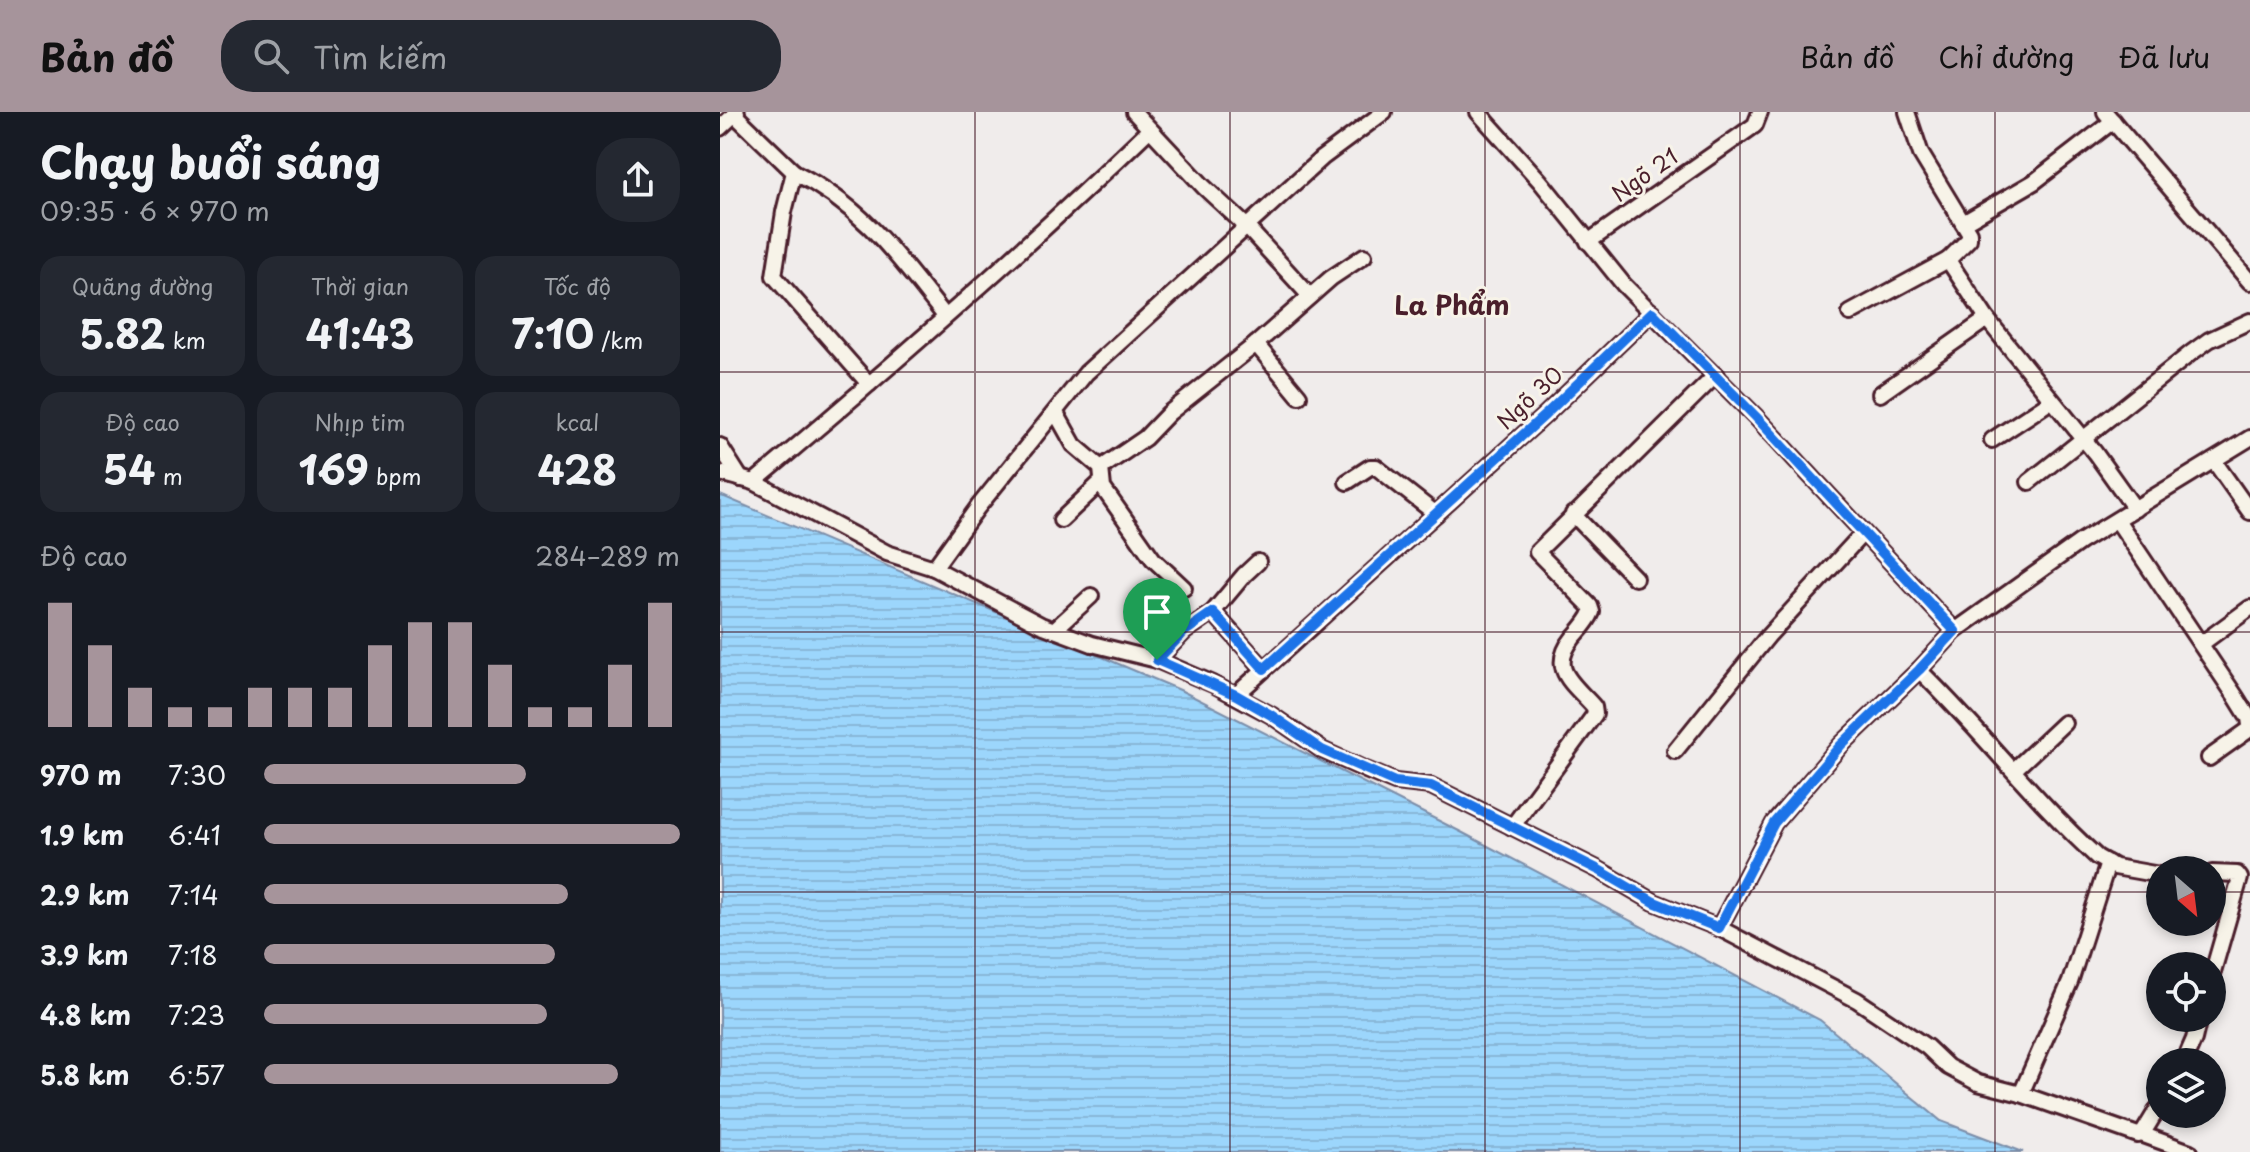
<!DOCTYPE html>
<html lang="vi">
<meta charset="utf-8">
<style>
:root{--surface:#171b24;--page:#242831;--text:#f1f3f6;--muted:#9ea1a6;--accent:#a6949b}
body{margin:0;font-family:"Playpen Sans",sans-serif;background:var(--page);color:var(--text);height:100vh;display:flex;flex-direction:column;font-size:30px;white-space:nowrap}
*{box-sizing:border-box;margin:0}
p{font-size:26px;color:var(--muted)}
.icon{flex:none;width:44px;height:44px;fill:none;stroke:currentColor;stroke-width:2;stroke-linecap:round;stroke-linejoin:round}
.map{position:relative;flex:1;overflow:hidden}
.details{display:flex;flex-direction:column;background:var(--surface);width:720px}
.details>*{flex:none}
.needle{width:52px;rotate:152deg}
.buttons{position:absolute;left:1426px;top:744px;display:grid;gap:16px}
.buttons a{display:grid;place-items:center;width:80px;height:80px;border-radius:50%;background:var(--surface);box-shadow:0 4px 12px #0003;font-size:40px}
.pin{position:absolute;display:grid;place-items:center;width:68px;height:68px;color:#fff;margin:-82px -34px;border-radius:50% 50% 50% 0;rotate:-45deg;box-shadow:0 0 8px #0007}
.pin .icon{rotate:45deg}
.round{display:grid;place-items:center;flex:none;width:84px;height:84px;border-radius:32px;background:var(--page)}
.head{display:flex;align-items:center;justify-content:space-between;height:136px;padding:0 40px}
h1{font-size:44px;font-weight:700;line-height:60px}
.metrics{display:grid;grid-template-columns:repeat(3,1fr);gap:12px;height:136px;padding:8px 40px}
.metrics div{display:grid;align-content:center;border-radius:20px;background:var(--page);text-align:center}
.metrics b{font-size:40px;font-weight:700}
.metrics small{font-size:22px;font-weight:400}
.metrics p{font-size:22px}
.chart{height:224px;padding:16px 40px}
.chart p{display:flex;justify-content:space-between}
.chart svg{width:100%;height:144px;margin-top:8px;stroke:var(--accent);stroke-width:6}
ul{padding:0 40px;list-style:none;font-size:26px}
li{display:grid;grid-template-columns:128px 96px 1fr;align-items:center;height:60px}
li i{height:20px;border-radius:10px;background:var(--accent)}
header{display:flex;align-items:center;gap:48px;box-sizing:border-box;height:112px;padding:0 40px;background:var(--accent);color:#111}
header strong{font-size:38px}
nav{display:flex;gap:44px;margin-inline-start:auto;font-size:28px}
.search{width:560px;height:72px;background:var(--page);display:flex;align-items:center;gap:20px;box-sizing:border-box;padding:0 28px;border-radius:32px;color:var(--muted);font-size:30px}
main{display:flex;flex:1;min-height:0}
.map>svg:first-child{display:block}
</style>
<header>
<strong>Bản đồ</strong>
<div class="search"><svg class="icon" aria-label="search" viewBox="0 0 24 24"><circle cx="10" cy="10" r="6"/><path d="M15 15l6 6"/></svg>Tìm kiếm</div>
<nav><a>Bản đồ</a><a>Chỉ đường</a><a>Đã lưu</a></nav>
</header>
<main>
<section class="details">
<div class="head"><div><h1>Chạy buổi sáng</h1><p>09:35 · 6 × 970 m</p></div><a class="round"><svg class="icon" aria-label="share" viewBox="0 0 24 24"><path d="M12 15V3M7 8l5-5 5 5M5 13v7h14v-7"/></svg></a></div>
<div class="metrics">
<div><p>Quãng đường</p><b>5.82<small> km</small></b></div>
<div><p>Thời gian</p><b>41:43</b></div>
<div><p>Tốc độ</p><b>7:10<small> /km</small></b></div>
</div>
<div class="metrics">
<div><p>Độ cao</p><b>54<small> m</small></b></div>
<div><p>Nhịp tim</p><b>169<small> bpm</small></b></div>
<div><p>kcal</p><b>428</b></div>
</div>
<div class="chart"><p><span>Độ cao</span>284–289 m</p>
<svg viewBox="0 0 160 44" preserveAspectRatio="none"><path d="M5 44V6M15 44V19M25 44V32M35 44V38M45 44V38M55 44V32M65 44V32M75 44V32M85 44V19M95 44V12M105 44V12M115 44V25M125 44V38M135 44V38M145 44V25M155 44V6"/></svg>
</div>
<ul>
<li><b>970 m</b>7:30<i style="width:63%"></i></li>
<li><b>1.9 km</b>6:41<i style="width:100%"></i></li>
<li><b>2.9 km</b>7:14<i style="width:73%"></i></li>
<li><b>3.9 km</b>7:18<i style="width:70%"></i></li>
<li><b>4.8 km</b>7:23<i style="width:68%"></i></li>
<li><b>5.8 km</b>6:57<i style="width:85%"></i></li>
</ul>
</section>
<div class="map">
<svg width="1530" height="1040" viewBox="0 0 1530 1040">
<defs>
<pattern id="water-rules" width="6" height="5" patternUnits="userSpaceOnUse" patternTransform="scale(2)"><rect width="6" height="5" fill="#9cd6fc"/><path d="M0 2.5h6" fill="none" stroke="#88b7d8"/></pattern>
</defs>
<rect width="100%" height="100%" fill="#f0eceb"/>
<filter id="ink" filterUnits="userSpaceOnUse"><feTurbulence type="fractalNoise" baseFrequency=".0125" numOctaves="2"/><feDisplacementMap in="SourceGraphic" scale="16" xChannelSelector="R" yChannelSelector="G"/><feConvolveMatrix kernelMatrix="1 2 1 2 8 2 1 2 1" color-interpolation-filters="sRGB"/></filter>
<g filter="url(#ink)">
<path fill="url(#water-rules)" stroke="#7b8da8" stroke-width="2" d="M0,383L460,578L743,721L1100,908L1221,1009L1303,1040H0Z"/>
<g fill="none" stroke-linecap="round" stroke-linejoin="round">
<defs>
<g id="minor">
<path d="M414,0L484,75L525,113L590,184"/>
<path d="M758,0L820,69L904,173L1036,305L1235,519"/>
<path d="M1187,0L1201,42L1249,121V127L1228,148L1267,207L1375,341L1415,397"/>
<path d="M1385,0L1530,170"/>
<path d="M14,2L74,60L64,100L54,164L149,272"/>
<path d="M0,16L17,0"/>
<path d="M74,60C145,96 177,144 225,204"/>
<path d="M1243,111L1314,70L1393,9"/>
<path d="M868,130L1035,13L1040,0"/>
<path d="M1130,201L1228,148"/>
<path d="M536,232L579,284"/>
<path d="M1160,282L1267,207"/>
<path d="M336,301L354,333L381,356L383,376L433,447L464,476"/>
<path d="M1272,328L1331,289"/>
<path d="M0,334L21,367"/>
<path d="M1494,349L1530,400"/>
<path d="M381,356L425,326L449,301L536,232L611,166L644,144"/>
<path d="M0,361L34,370L167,441L214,456L321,513L372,532L437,548L493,572L551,603L602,638L646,658L675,670L711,674L879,758L934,790L999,816L1137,888L1207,935L1228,955L1258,971L1301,982L1418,1023L1423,1021L1440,993"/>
<path d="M34,370C169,257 302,140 429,18"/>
<path d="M627,370L650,355H656L716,402"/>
<path d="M1309,370L1471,241L1489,228L1530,209"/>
<path d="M853,402L915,466"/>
<path d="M341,408L381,370"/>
<path d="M1397,408L1516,585L1529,606L1530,613"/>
<path d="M214,456L258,395L366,261L602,46L664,0"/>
<path d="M493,500L544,557"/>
<path d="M334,518L371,484"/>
<path d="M1481,532L1530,496"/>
<path d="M437,548L464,520L493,500L524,463L538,450"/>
<path d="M1199,558C1260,617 1313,687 1377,745L1395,755L1440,763"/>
<path d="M516,583L825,303L932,200"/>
<path d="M955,639L1048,524L1143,421"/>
<path d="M1489,646L1530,617"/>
<path d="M1294,658L1344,611"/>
<path d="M792,715L875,602L874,595C853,571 828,557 853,526C860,518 868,510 872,500L870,494L817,440L996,263"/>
<path d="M1492,761L1517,762L1520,766L1492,863"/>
<path d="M999,816L1054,711L1121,633L1199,558L1235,519L1360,430L1530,326"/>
<path d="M1464,950L1474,927L1479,906"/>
<path d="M1301,982L1350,870L1388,751"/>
<path d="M1421,1022L1470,1040"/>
</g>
</defs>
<use href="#minor" stroke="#4a1f2b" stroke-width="20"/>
<use href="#minor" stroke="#f7f3e8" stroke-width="14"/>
</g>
</g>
<g fill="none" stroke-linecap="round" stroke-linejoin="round" filter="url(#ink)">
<defs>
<path id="route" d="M932,200L1036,305L1235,519L1199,558L1121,633L1054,711L999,816L934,790L879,758L711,674L675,670L602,638L551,603L516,583L437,548L464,520L493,500L544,557L825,303Z"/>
</defs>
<use href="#route" stroke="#fff" stroke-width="16"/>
<use href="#route" stroke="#1a73e8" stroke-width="10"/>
</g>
<path fill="none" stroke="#4a1f2b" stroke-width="2" stroke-opacity="0.55" d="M255,0V1040M510,0V1040M765,0V1040M1020,0V1040M1275,0V1040M0,260H1530M0,520H1530M0,780H1440M1492,780H1530"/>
<g text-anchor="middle" stroke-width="6" stroke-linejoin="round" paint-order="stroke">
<g font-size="22" fill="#4a1f2b" stroke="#f7f3e8">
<text transform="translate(925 63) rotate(-35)" y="8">Ngõ 21</text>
<text transform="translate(810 286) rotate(-43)" y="8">Ngõ 30</text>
</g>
<g font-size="26" font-weight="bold" fill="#4a1f2b" stroke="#f7f3e8">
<text x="732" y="203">La Phẩm</text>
</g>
</g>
</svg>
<div class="buttons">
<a><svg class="needle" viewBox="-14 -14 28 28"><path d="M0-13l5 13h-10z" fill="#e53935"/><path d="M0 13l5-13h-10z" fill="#9ea1a6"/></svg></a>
<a><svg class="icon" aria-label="locate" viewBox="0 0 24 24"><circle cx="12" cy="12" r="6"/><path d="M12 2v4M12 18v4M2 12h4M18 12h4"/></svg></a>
<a><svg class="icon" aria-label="layers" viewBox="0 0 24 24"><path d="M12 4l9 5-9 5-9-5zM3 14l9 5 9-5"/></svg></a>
</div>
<div class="pin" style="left:437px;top:548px;background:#1e9e55"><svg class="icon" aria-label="arrive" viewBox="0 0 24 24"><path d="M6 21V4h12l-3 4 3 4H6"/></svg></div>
</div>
</main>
